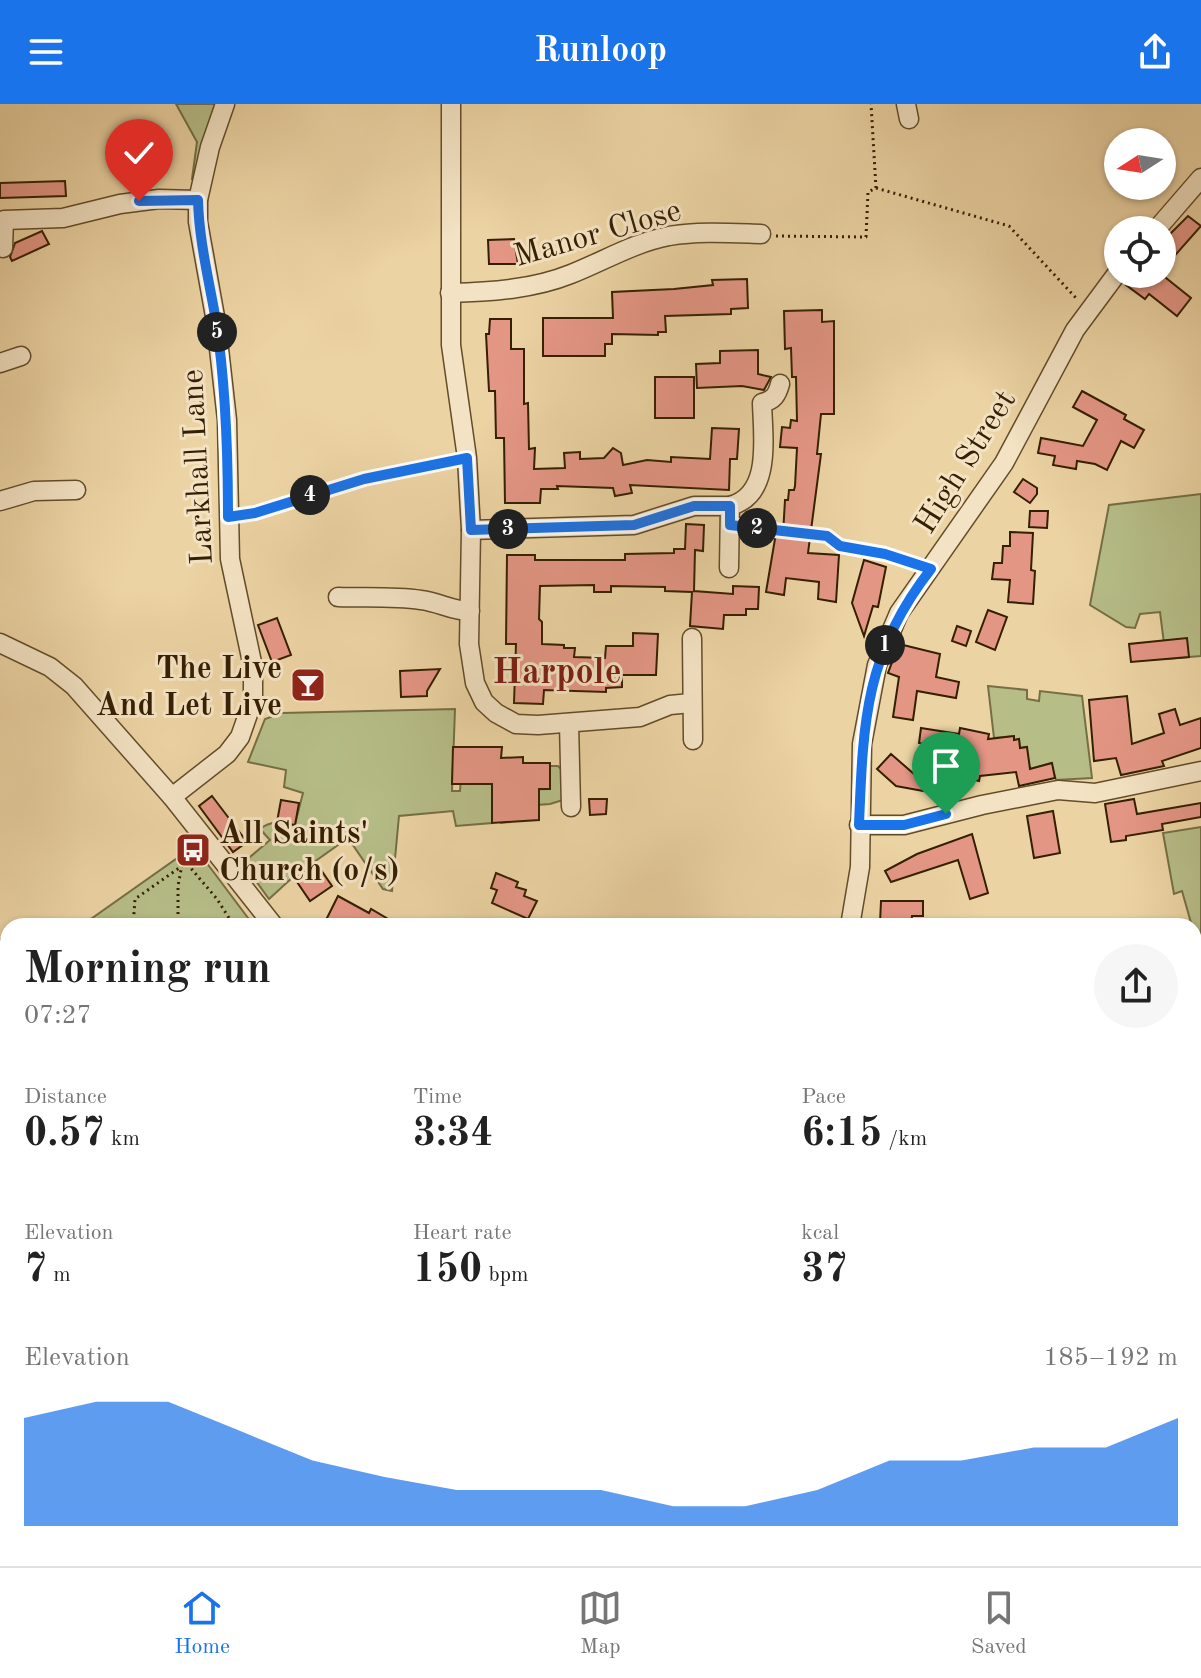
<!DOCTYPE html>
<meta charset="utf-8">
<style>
:root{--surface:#fff;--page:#f6f6f6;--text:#222;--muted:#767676;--line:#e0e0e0;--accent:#1a73e8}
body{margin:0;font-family:"Old Standard TT",serif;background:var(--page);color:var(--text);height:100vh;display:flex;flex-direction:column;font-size:30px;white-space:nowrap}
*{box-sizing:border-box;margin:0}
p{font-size:26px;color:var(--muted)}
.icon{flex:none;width:44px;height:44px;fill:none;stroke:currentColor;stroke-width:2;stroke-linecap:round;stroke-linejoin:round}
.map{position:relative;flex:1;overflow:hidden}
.side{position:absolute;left:0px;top:814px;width:1202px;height:648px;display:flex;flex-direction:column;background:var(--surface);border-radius:24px 24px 0 0;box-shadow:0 2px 6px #0004}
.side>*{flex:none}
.needle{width:52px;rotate:258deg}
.controls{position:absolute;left:1104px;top:24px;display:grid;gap:16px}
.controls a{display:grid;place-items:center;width:72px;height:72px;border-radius:50%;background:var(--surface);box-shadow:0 2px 6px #0004;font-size:40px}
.pin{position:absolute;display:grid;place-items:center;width:68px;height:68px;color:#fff;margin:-82px -34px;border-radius:50% 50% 50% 0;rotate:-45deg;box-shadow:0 0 8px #0007}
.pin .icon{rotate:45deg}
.km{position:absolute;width:40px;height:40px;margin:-20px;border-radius:50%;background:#222;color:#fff;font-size:22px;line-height:40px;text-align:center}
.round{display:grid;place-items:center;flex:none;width:84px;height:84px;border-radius:42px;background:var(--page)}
.overview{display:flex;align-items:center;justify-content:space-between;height:136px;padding:0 24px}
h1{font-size:44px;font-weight:700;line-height:60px}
.figures{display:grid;grid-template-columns:repeat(3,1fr);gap:12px;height:136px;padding:8px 24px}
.figures div{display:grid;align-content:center}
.figures b{font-size:40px;font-weight:700}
.figures small{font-size:22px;font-weight:400}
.figures p{font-size:22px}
.chart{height:224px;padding:16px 24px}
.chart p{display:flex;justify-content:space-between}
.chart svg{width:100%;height:144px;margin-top:8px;fill:var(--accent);opacity:.7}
header{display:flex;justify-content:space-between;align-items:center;height:104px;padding:0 24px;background:var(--accent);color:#fff;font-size:36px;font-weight:700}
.tab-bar{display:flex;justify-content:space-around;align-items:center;height:112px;border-top:2px solid var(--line);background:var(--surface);font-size:22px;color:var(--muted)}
.tab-bar a{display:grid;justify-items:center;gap:4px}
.tab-bar .current{color:var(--accent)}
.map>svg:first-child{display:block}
</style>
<header><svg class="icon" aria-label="menu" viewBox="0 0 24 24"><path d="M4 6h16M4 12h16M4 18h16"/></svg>Runloop<svg class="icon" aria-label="share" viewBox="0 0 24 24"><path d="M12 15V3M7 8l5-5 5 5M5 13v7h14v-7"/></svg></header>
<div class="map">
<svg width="1201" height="1462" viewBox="0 0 1201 1462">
<rect width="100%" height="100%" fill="#ecd3a3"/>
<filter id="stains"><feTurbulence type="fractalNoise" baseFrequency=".0025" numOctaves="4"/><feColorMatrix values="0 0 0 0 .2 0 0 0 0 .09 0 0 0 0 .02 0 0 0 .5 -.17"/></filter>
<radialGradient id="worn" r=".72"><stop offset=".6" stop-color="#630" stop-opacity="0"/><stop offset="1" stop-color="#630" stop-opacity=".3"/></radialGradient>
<g fill="#b6bd87" stroke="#766e44" stroke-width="2">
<path d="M176,0H217L196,75H192L197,38Z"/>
<path d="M1201,390V552L1166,555L1160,508L1140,510L1135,524L1126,523L1090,501L1109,401Z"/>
<path d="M988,582L1027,586V595L1039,597L1040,587L1082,592L1092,674L1056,676L1051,659L1030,665L1026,643L1020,644L1019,635L1014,636L1013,632L994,634Z"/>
<path d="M455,605L452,687H460L461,673L515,686L549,685L550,662H558L565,669L563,696L550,700L510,703V718L501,719V689H492V719L456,722L453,707L399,712L392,787L383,785L348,734L293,773L269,795L243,759L270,736L260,725C271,716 282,718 295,720L303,689L284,683L286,666L248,658L265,615L282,609Z"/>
<path d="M1201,723V997L1194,1000V846L1199,847L1182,787L1174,790L1163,729Z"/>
<path d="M197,746L254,822H81L176,755Z"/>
<path d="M8,833V978H0V835Z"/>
<path d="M8,1126V1454H200L202,1462H0V1130Z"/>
<path d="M1024,1454H1082L1095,1462H1027Z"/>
</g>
<path fill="#99b8a5" stroke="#717b64" stroke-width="2" d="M1201,997V1106L1194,1103V1000Z"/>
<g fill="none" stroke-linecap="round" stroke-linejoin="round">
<path stroke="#717b64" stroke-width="5" d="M0,1231L8,1229"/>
</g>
<g fill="#e49685" stroke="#351f02" stroke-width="2">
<path d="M65,77L66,92L0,94V79Z"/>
<path d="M1188,112L1201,122L1162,166V138Z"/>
<path d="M42,127L49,140L12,157L10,153L15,139Z"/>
<path d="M514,135L518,160H489L488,136Z"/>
<path d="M1135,170H1161L1191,194L1177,212L1149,190L1145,195L1126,181Z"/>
<path d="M747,175L748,204L731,205V210L665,212L666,228H658V231L612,230V240H605V252H543V214H613L612,188L674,185L713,181L712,176Z"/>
<path d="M822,206V218L834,217V310H821L817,350H821L808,449L839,451L836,498L818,495L819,478L786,474L784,491L766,488L776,429L783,430L785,396H788L789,386H794L795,382L797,344L780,343L782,323L790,324L791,316L797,317L796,273H792L791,244L785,245L784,207Z"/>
<path d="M490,215H511V245H524V300L528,299L529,345L535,344L534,365L565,364L564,349L580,348V355L604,354L613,344L621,349L623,361L647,356L671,358V353L710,355L712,324L739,325L737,355H730L729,386L630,381L632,389L615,392L613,384L557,382L558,385H541L540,399H505L504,334H496L495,287H489L486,230H489Z"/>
<path d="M758,246V270L771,273L764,286L742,282L697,284L696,260L720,259V247Z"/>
<rect x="655" y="273" width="39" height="41"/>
<path d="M1082,287L1126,311L1124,315L1144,326L1134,344L1121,337L1107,366L1095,360L1077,357L1076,365L1053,361L1055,352L1038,349L1041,334L1083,342L1097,316L1073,303Z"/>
<path d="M1023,375L1037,384V390L1030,399L1014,388Z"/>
<path d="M1030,407H1048L1047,424L1029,423Z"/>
<path d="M686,420L704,421L703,447L695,446L694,487L733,490V482L759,483L758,505H746V511H724L723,525L690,522L692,488L665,487V483L611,482V488H594V481L540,482L539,515L542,518V540L564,541V544H575L574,553L605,554L606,542H633V529L658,530L656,571H622V583L606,584V588L544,586L543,600L514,599L516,540H506L507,451H535V456H625V450L674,449V445H685Z"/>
<path d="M1010,428L1033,429L1031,466L1035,467L1033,500L1008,498L1010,476L992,475L994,459H1002L1003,442H1010Z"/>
<path d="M864,456L886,463L878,503L873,502L864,532L852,499Z"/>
<path d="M988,506L1007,513L995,546L976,538Z"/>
<path d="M277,514L291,551L272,558L258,521Z"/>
<path d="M957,522L971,527L966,542L952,537Z"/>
<path d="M1187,534L1189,553L1131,558L1129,540Z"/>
<path d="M899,540L940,550L936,573L959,578L956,594L917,587L913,616L893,613L899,573L888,569Z"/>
<path d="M440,565L427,587V592L401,593L400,567Z"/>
<path d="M1127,592L1132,640L1164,629L1159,610L1175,605L1180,621L1201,614V644L1162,657L1164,662L1121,671L1116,654L1094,657L1089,596Z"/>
<path d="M921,624L959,630L960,624L989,630L988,635L1014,632V636L1019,635L1020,644L1027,643L1030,665L1052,659L1055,674L1019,682L1016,668L980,672L979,677L932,666L937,642L919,639Z"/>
<path d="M453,643H502L501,654L523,653V659H550V685H539V716L492,719V680H452Z"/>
<path d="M891,650L914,670L931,672L929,684L934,689L896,682L877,665Z"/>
<path d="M212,692L247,738L233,748L199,702Z"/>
<path d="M589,695H607L606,710L590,711Z"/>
<path d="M1134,695L1137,710L1201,699V713L1162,720L1163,726L1126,732V736L1111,738L1105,700Z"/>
<path d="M281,696L299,699L295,721L277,718Z"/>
<path d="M1053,707L1060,749L1034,754L1027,712Z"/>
<path d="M972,730L988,789L970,795L958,756L891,778L885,767L917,750Z"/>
<path d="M317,760L332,782L310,797L295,775Z"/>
<path d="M496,769L518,778L516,783L526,786L524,792L537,797L528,815L492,799L497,786L491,784Z"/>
<path d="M338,792L369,809L371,805L400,822H323Z"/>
<path d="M881,797H923V812H912L911,822L880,819Z"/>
</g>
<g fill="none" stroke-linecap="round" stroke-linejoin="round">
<defs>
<g id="minor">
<path d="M451,0V241L467,354L471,426L469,540L475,579L484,598L496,609L516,620L538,621L640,613L670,601L691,599"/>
<path d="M906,0L909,15"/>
<path d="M1156,126L1201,74"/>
<path d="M3,144L4,116L63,114L120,100L159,95L198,96"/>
<path d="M450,189C491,188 534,185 571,170C604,157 633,139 669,132C699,127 730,129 761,130"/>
<path d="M0,259L21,252"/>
<path d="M0,397L34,387L76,386"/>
<path d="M471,426L634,421L694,402H730"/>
<path d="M729,464L730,402C772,391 763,334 762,299C774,296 777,291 780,280"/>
<path d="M338,493C366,494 394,492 421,496C439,498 452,507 470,507"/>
<path d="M692,534L693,636"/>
<path d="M0,539L50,563L74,582L172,693L274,822"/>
<path d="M569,619L571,703"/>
<path d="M172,693L227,650L240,633L253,596V563L230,455L227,316L216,218L198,118V96L210,43L225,0"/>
<path d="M859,721H904L982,701L1058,686L1095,689L1201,667"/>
<path d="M850,822L860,763L862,640L877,561L899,509L1004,359L1075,226L1118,168"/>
<path d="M408,1454L411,1462"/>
<path d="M871,1454L872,1462"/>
<path d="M927,1454L928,1462"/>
</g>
</defs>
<use href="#minor" stroke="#634c2a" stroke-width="21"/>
<g stroke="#351f02" stroke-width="3" stroke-dasharray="2 4" stroke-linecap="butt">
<path d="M876,84L1009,122L1076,194"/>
<path d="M776,132L866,133L868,88L876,84L871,0"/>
<path d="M246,410L364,375L451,356"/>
<path d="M745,423L827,432L840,442L885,450L912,458"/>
<path d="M180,732L183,755L217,795L234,822"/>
<path d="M133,822L135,795L182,762"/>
<path d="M178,822V782L183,755"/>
<path d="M111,1462L117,1454"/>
</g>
<use href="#minor" stroke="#f3e2c3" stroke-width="18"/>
</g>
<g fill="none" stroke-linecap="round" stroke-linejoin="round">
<defs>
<path id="route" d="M139,97L198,96C199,137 209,176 216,217C226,282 228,347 228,413L255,409L364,375L467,354L471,426L634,421L694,402H730V421L827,432L840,442L885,450L931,465C865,549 863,618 859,721H904L946,710"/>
</defs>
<use href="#route" stroke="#fff" stroke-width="16"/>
<use href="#route" stroke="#1a73e8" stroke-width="10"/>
</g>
<defs>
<symbol id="bar-square" viewBox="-11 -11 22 22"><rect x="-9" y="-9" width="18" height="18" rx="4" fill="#8f2418" stroke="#f3e2c3"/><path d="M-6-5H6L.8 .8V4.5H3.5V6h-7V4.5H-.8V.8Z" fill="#fff"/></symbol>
<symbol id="bus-square" viewBox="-11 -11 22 22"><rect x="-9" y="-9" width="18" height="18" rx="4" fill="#8f2418" stroke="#f3e2c3"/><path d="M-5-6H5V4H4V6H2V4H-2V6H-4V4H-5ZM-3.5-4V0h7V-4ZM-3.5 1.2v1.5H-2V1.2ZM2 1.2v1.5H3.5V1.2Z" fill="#fff"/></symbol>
</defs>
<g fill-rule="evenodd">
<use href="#bar-square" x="288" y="561" width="40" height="40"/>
<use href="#bus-square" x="173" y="726" width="40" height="40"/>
</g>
<g text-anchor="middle" stroke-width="6" stroke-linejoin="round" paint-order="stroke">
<g font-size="32" fill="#351f02" stroke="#f3e2c3">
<text transform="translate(597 128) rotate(-16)" y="11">Manor Close</text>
<text transform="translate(964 357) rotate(-58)" y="11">High Street</text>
<text transform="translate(196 363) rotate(-93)" y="11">Larkhall Lane</text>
</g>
<g font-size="32" font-weight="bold" fill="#351f02" stroke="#f3e2c3" text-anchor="end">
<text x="282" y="574">The Live<tspan x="282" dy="37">And Let Live</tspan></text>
<text x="219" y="739" text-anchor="start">All Saints'<tspan x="219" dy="37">Church (o/s)</tspan></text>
</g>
<g font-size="36" font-weight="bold" fill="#7a1f14" stroke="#f3e2c3">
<text x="557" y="579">Harpole</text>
</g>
</g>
<rect width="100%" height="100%" filter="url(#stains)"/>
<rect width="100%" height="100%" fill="url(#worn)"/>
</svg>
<div class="controls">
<a><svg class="needle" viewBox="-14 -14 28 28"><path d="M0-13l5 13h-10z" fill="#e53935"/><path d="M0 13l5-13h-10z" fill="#767676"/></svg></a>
<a><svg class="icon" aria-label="locate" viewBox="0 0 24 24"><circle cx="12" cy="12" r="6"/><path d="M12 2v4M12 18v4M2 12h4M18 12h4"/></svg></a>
</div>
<div class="pin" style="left:946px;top:710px;background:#1e9e55"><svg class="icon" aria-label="arrive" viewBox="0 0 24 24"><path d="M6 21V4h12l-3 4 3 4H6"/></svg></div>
<div class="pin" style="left:139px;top:97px;background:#d93025"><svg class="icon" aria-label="check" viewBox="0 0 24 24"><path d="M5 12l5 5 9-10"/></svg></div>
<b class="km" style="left:885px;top:541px">1</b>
<b class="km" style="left:757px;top:424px">2</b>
<b class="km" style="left:508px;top:425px">3</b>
<b class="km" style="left:310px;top:391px">4</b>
<b class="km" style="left:217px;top:228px">5</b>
<section class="side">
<div class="overview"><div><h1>Morning run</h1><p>07:27</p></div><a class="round"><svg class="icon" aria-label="share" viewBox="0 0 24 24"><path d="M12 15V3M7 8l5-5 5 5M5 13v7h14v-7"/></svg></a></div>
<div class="figures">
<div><p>Distance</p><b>0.57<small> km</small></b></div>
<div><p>Time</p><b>3:34</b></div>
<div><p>Pace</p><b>6:15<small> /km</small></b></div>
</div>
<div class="figures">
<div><p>Elevation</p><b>7<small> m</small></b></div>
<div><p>Heart rate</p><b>150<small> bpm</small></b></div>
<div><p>kcal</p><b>37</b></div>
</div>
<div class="chart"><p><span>Elevation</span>185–192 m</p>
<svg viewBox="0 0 160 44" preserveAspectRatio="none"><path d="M0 44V11L10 6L20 6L30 15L40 24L50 29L60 33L70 33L80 33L90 38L100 38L110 33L120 24L130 24L140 20L150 20L160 11V44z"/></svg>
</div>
</section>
</div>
<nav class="tab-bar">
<a class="current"><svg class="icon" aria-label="home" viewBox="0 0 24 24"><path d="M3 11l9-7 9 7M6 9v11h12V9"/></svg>Home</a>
<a><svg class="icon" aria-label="map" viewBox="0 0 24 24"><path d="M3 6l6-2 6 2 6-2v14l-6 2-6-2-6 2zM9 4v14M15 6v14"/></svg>Map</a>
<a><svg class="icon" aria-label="saved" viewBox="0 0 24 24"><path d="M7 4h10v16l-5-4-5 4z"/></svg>Saved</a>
</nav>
